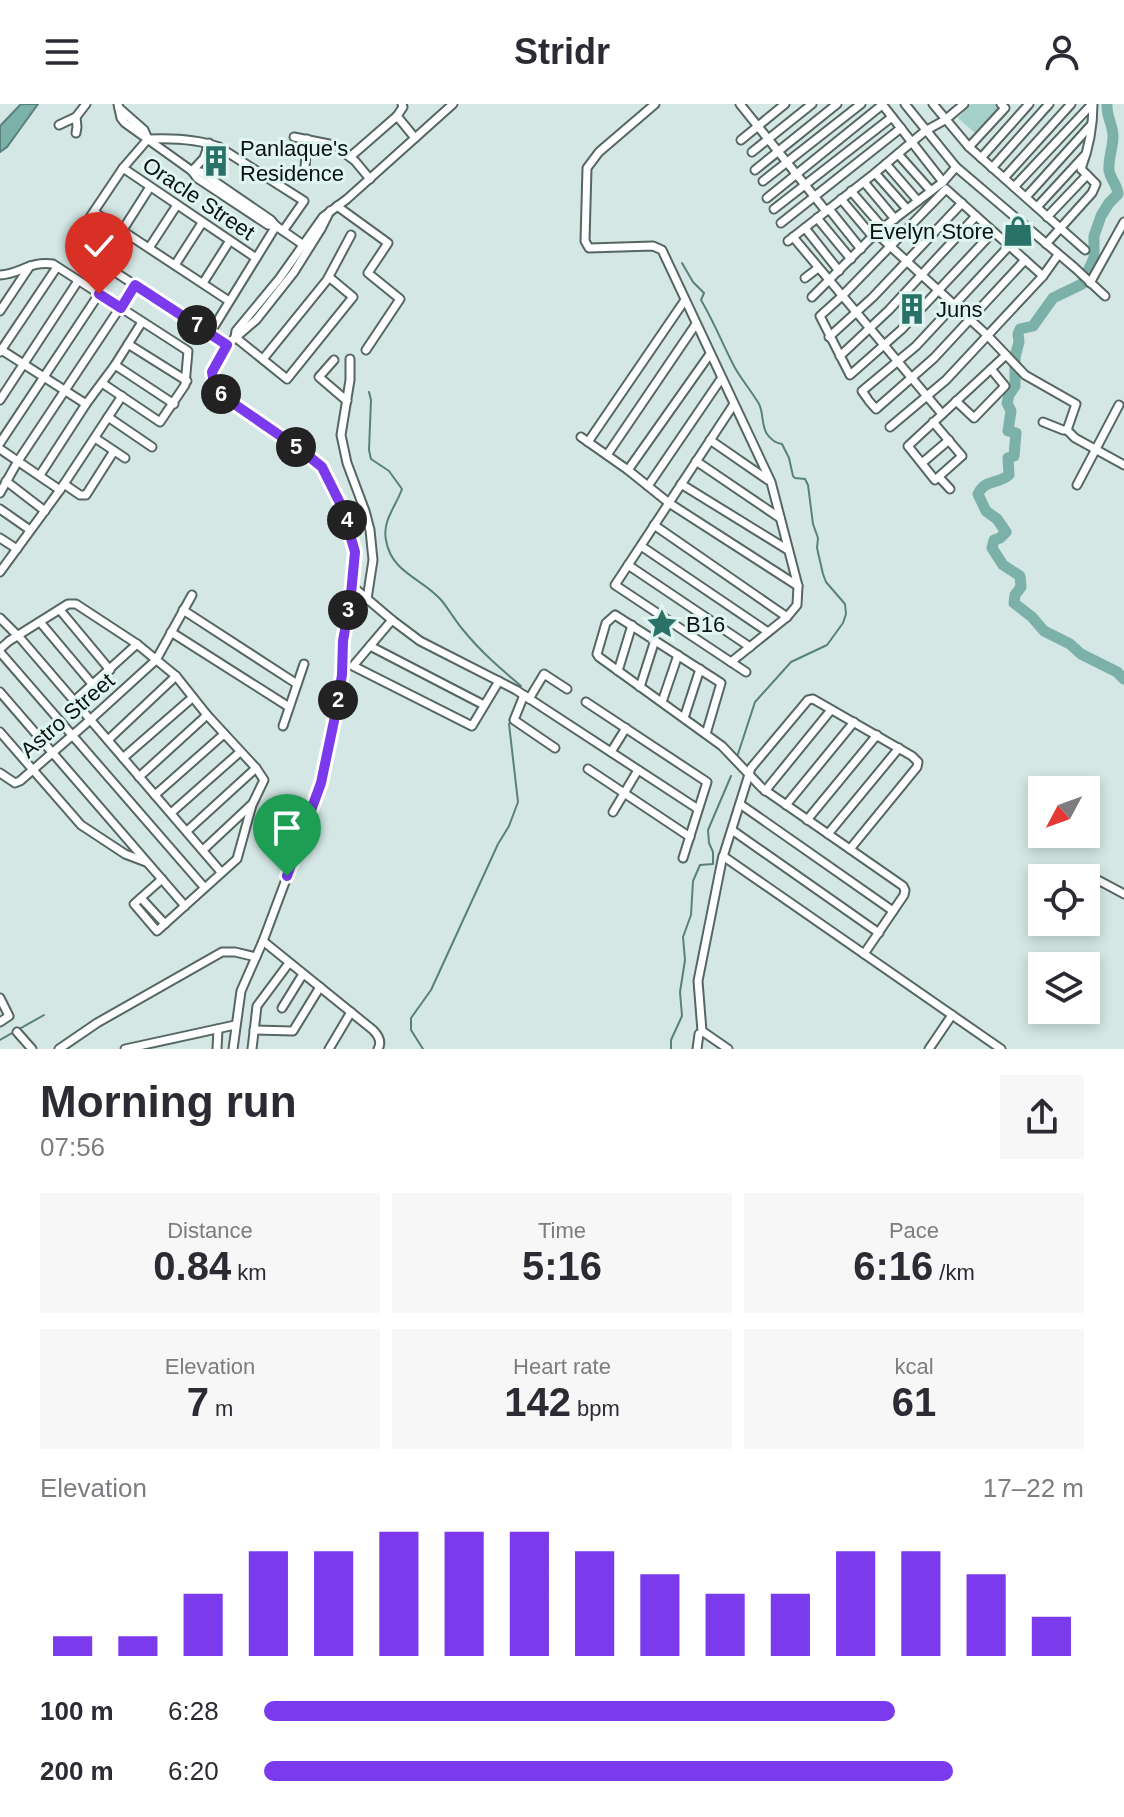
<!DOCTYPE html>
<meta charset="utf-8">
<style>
:root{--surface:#fff;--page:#f7f7f7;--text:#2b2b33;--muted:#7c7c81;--accent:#7c3aed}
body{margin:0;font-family:Arial,sans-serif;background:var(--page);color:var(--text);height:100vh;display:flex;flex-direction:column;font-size:30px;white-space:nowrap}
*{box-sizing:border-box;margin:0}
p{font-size:26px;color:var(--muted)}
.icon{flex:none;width:44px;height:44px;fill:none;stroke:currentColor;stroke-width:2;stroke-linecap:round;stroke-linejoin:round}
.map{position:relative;height:945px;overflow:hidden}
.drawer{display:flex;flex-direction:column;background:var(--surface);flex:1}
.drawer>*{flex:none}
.needle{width:52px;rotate:229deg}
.tools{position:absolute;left:1028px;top:672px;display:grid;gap:16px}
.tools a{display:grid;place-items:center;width:72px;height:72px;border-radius:0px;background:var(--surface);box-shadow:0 4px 12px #0003;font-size:40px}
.pin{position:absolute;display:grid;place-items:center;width:68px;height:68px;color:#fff;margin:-82px -34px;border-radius:50% 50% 50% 0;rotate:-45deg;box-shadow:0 0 8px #0007}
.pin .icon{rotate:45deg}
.km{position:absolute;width:40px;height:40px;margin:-20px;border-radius:50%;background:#222;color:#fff;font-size:22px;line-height:40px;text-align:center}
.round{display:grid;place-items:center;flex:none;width:84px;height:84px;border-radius:0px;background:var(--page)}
.headline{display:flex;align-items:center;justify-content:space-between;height:136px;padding:0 40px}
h1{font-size:44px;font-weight:700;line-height:60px}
.stats{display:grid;grid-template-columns:repeat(3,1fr);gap:12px;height:136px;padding:8px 40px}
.stats div{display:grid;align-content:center;border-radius:0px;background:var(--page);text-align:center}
.stats b{font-size:40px;font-weight:700}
.stats small{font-size:22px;font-weight:400}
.stats p{font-size:22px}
.chart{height:224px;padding:16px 40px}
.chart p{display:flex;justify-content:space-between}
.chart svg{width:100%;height:144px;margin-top:8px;stroke:var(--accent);stroke-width:6}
ul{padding:0 40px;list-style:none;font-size:26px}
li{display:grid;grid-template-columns:128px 96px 1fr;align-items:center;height:60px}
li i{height:20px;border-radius:10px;background:var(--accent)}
header{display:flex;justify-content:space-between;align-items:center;height:104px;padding:0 40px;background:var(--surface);font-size:36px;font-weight:700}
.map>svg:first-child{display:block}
</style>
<header><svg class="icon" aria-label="menu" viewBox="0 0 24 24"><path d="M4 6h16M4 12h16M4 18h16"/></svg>Stridr<svg class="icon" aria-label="person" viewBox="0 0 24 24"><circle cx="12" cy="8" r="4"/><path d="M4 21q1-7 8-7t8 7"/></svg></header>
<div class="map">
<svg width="1124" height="945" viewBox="0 0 1124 945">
<rect width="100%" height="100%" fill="#d4e7e4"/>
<path fill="#a5d0c9" d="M971,0H996L999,3L975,29L958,14Z"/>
<path fill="#7bb1a9" stroke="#59817b" stroke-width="2" d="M21,0H38L7,43L0,48V22Z"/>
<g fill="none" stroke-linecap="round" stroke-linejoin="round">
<g stroke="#59817b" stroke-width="2">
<path d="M682,159L693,178L704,189L701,196C714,218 723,241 735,264C742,276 752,288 759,300C764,310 761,321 767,330C771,336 776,339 782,340L789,354L793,372L795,374L805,375L808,381L813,420L818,434L817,444L823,470L826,478L845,500L846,510L843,519L827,541L791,558L755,598L737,653"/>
<path d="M369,288L371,296L369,346L371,355L389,367L402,385C396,402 382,417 386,436C391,469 424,475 442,497C450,507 456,518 464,527C481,548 501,565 521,582"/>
<path d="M0,936L44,911"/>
<path d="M423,945L411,926V914L431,886L498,740L509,722L518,698L509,620"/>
<path d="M671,945V936L682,912L680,888L685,856L683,833L691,811L693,777L700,761L713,760V748L709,739L708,726L731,672"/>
</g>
<path stroke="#7bb1a9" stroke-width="11" d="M1107,0C1106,12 1113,21 1113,32C1113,44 1108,55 1109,66C1110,75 1117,80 1118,90L1109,99L1101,112L1094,132V154L1082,180L1053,194L1033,222L1020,225L1018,230L1019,238L1015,253V282L1009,291L1007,299L1011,307L1008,327L1016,329L1014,352L1008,354L1009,371C996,381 985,375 978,390L986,407L997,415L1006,428L1000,434L994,436L992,444L1003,461L1020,472L1021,483L1015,491L1014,499L1032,513L1044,527L1070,540L1081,550L1117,568L1124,575"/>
<defs>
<g id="minor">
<path d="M118,0L121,14L125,19L192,67L197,74L268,121L276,122"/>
<path d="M655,0L599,48L587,64L585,137L589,144L653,142L662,146L771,378L798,482L797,501L787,513L731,558"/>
<path d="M740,0L826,107"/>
<path d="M882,0L943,78"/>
<path d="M905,0L956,63L1075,164L1105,192"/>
<path d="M933,0L969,43L1085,146"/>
<path d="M119,4L144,26L148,35"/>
<path d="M397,12L403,3L402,0"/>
<path d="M59,21L76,13L86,0"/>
<path d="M76,29L77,23L76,13"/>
<path d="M294,33L334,41L355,57L370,75"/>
<path d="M148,35L123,64L72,140L227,241"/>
<path d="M148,35C171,34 198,35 219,43L304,97L283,127"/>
<path d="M741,36L785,0"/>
<path d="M969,43L1005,4L1001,0"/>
<path d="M752,48L812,0"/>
<path d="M898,50L931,87"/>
<path d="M350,53L397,12L415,34"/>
<path d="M981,54L1029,0"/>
<path d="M886,60L918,97"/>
<path d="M123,64L256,154"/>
<path d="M305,64L307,35"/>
<path d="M992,64L1049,0"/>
<path d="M755,66L837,0"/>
<path d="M192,67L201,68L271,116L276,122L305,142"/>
<path d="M192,67L204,54L209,39"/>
<path d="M875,69L907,105"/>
<path d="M1004,74L1071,0"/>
<path d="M763,77L861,0"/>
<path d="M864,78L895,115"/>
<path d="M1014,83L1092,0"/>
<path d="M851,87L883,124"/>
<path d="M1026,93L1091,21"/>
<path d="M767,94L882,1"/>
<path d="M841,95L873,133"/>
<path d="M337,102L388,139L368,169L400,195L366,246"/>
<path d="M1037,103L1084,52"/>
<path d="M774,105L892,13"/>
<path d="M829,105L861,145"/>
<path d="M94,108L229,197"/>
<path d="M1047,113L1087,71"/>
<path d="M817,114L851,155"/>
<path d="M781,119L901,24"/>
<path d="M805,124L839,167"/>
<path d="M122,127L150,83"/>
<path d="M993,128L901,226L850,271L820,212L841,193L946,85L1043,172"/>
<path d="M876,129L987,231L1025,271L1076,300L1067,326L1075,334L1124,361"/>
<path d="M793,133L942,310"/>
<path d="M788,137L875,69L925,27L945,16L964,0"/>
<path d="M1046,140L1092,89L1096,80L1081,65C1089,44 1093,22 1093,0"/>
<path d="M149,144L177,101"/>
<path d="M175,161L202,119"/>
<path d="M0,171C21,170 28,157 53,160L188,247L185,281L160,318L102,279"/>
<path d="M805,174L818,164"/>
<path d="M203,179L229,138"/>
<path d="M1090,179L1124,118"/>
<path d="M812,193L876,129L943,78L956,63"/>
<path d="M0,207L30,162"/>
<path d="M210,229L276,122"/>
<path d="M235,233L236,227L279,175L323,113L347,95L453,0"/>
<path d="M235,233L287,275L353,193L329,173"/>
<path d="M829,233L873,193L962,99"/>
<path d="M128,240L187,277"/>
<path d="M0,245L86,300"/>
<path d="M0,248L57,163"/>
<path d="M840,252L889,206L976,112"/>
<path d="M263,255L327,176L351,131"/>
<path d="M350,255V276L341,331L347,359L365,407L370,426L373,456L367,495"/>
<path d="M334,256L319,273L347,297"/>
<path d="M115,261L174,300"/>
<path d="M867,294L862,287L916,242L1009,142"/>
<path d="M0,296L78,177"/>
<path d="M869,297L876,305L934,254L1025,156"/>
<path d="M956,297L974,314L1005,282L991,265"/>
<path d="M734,300L615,481L746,568"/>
<path d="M108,313L152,343"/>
<path d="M933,318L962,352L935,376L908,342L1006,251"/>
<path d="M1043,318L1063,326H1067"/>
<path d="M890,323L946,276L1043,172L1058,151"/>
<path d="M581,333L628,366L669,399L798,482"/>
<path d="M95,334L125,354"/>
<path d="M710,336L768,376"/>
<path d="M588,338L685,196"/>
<path d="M0,339L99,190"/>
<path d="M0,345L60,386"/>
<path d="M607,351L696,220"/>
<path d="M696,357L780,414"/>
<path d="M922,359L949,336"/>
<path d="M628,366L710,250"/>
<path d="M40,371L86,300L115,261L142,218"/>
<path d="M939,373L950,385"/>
<path d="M6,377L45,407"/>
<path d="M64,380L80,391H86L114,347"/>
<path d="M681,380L788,446"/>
<path d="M1077,381L1119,301"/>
<path d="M648,382L721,275"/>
<path d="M0,389L18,357L135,181"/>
<path d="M0,405L30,426"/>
<path d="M654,421L787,513"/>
<path d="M0,434L17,445"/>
<path d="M641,442L768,528"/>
<path d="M628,461L750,543"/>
<path d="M0,468L60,386L122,292"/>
<path d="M352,482L392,516L420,537L516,586L698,705"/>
<path d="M60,506L110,566"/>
<path d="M183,506L297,580"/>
<path d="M0,514L21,535L221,768"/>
<path d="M392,516L353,562L472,622L499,577"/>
<path d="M40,518L93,581"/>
<path d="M171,528L289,603"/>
<path d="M370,542L484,601"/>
<path d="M0,545L9,537L68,500H76L137,540L176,572L207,611L256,664L264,676L252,701L237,755L157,827L134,800L162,775"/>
<path d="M0,548L204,783"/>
<path d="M618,567L632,521"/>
<path d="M640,583L655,536"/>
<path d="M0,588L185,802"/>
<path d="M524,591L514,616L555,644"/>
<path d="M529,595L544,570L567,585"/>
<path d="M74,597L137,540"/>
<path d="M586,598L707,678L683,754"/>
<path d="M662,598L678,551"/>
<path d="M684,614L700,565"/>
<path d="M283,622L304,560"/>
<path d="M0,628L81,721L125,750L146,758"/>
<path d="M706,630L721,579L615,511L606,519L597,550L599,553L722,642L762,684L903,782L905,786L904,791L864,850"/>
<path d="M108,636L176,572"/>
<path d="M611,648L626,624"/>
<path d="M123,654L192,594"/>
<path d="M588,665L690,733"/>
<path d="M0,669L15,679L20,677L90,616L156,556L192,491"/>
<path d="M139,673L207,611"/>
<path d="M765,687L831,606"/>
<path d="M155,691L224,630"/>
<path d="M740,700L893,807"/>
<path d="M786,701L854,618"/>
<path d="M613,708L638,666"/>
<path d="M171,709L240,648"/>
<path d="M807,716L877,631"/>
<path d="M732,726L879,829"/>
<path d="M187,727L256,664"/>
<path d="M828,730L899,644"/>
<path d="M203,746L251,701"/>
<path d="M723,752L1001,945"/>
<path d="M1083,768L1124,790"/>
<path d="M141,794L165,820"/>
<path d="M263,837L373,926C378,931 382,938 378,945"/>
<path d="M0,894L9,912L0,918"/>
<path d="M282,904L303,870"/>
<path d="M254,926L293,927L320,883"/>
<path d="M17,928L32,945"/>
<path d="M59,945L97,919L222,848H235L256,853"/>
<path d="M125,945L235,921"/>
<path d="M217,945L218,925"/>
<path d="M233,945L241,887L263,837L312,706L321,679L334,617L342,571L343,537L351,490L355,448L342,403L322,363L301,346L227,295L214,280L212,268L227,241L256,216L294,168L321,125L330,107"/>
<path d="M252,945L257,902L289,859"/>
<path d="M329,945L351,908"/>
<path d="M697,945L699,930"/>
<path d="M728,945L702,927L698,877L722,756L751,664L808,596L813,595L912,652L918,658L917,663L850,745"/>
<path d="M929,945L952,911"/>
</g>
</defs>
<use href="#minor" stroke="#556663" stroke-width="11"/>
<use href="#minor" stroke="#fff" stroke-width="7"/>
</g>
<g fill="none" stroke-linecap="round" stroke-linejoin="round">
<defs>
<path id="route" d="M99,190L121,204L135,181L227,241L212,268L214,280L227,295L301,346L322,363L342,403L355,448L351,490L343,537L342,571L334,617L321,679L287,772"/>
</defs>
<use href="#route" stroke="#fff" stroke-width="16"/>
<use href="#route" stroke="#7c3aed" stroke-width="10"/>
</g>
<defs>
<symbol id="building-bare" viewBox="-9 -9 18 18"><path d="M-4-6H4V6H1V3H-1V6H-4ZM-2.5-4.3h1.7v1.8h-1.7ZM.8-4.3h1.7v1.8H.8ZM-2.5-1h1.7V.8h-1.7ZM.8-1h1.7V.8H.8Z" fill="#2a7168" stroke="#e1f5f1" stroke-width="2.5" paint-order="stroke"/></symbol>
<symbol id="shop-bare" viewBox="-9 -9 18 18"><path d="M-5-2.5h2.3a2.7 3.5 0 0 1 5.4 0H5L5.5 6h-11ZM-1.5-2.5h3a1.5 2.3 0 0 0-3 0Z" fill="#2a7168" stroke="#e1f5f1" stroke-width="2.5" paint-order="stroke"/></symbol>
<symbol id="sight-bare" viewBox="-9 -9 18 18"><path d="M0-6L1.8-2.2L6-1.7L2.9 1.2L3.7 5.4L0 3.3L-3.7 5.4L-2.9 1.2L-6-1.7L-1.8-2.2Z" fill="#2a7168" stroke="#e1f5f1" stroke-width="2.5" paint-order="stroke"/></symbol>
</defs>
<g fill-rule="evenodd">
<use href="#building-bare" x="194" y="35" width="44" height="44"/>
<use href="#shop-bare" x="996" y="105" width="44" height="44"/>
<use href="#building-bare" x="890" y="183" width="44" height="44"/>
<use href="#sight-bare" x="640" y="498" width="44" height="44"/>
</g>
<g text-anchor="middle" stroke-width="6" stroke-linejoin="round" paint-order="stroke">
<g font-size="22" fill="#0b1211" stroke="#e1f5f1" text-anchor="start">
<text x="240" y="52">Panlaque's<tspan x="240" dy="25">Residence</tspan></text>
<text x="994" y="135" text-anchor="end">Evelyn Store</text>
<text x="936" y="213">Juns</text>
<text x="686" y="528">B16</text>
</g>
<g font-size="22" fill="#0b1211" stroke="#e1f5f1">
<text transform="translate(199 94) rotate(34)" y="8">Oracle Street</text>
<text transform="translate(67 611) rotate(-41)" y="8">Astro Street</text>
</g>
</g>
</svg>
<div class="tools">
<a><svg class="needle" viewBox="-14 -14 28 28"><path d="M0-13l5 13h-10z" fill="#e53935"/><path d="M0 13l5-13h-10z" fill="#7c7c81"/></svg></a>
<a><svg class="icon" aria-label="locate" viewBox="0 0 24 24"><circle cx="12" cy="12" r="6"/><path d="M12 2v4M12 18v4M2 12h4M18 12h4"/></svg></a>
<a><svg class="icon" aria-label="layers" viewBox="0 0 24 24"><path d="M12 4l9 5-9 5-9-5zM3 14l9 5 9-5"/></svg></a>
</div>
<div class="pin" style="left:287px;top:772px;background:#1e9e55"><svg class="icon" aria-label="arrive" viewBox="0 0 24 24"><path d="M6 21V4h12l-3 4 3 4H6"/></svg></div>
<div class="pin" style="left:99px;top:190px;background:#d93025"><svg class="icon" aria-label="check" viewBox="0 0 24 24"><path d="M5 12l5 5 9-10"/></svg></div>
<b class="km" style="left:338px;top:596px">2</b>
<b class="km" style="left:348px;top:506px">3</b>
<b class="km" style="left:347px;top:416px">4</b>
<b class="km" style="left:296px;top:343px">5</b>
<b class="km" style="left:221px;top:290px">6</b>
<b class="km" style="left:197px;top:221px">7</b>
</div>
<section class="drawer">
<div class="headline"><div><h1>Morning run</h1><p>07:56</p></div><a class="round"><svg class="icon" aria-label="share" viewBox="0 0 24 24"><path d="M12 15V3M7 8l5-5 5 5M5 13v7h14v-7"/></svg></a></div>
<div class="stats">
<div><p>Distance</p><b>0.84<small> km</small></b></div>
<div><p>Time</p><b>5:16</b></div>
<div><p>Pace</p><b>6:16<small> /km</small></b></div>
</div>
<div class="stats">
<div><p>Elevation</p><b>7<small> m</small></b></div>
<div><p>Heart rate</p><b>142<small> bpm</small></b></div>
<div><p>kcal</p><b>61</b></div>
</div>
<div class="chart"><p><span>Elevation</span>17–22 m</p>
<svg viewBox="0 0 160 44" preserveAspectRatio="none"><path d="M5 44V38M15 44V38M25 44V25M35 44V12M45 44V12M55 44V6M65 44V6M75 44V6M85 44V12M95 44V19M105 44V25M115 44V25M125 44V12M135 44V12M145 44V19M155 44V32"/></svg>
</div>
<ul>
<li><b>100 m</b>6:28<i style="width:77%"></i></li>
<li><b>200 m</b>6:20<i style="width:84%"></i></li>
</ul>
</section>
